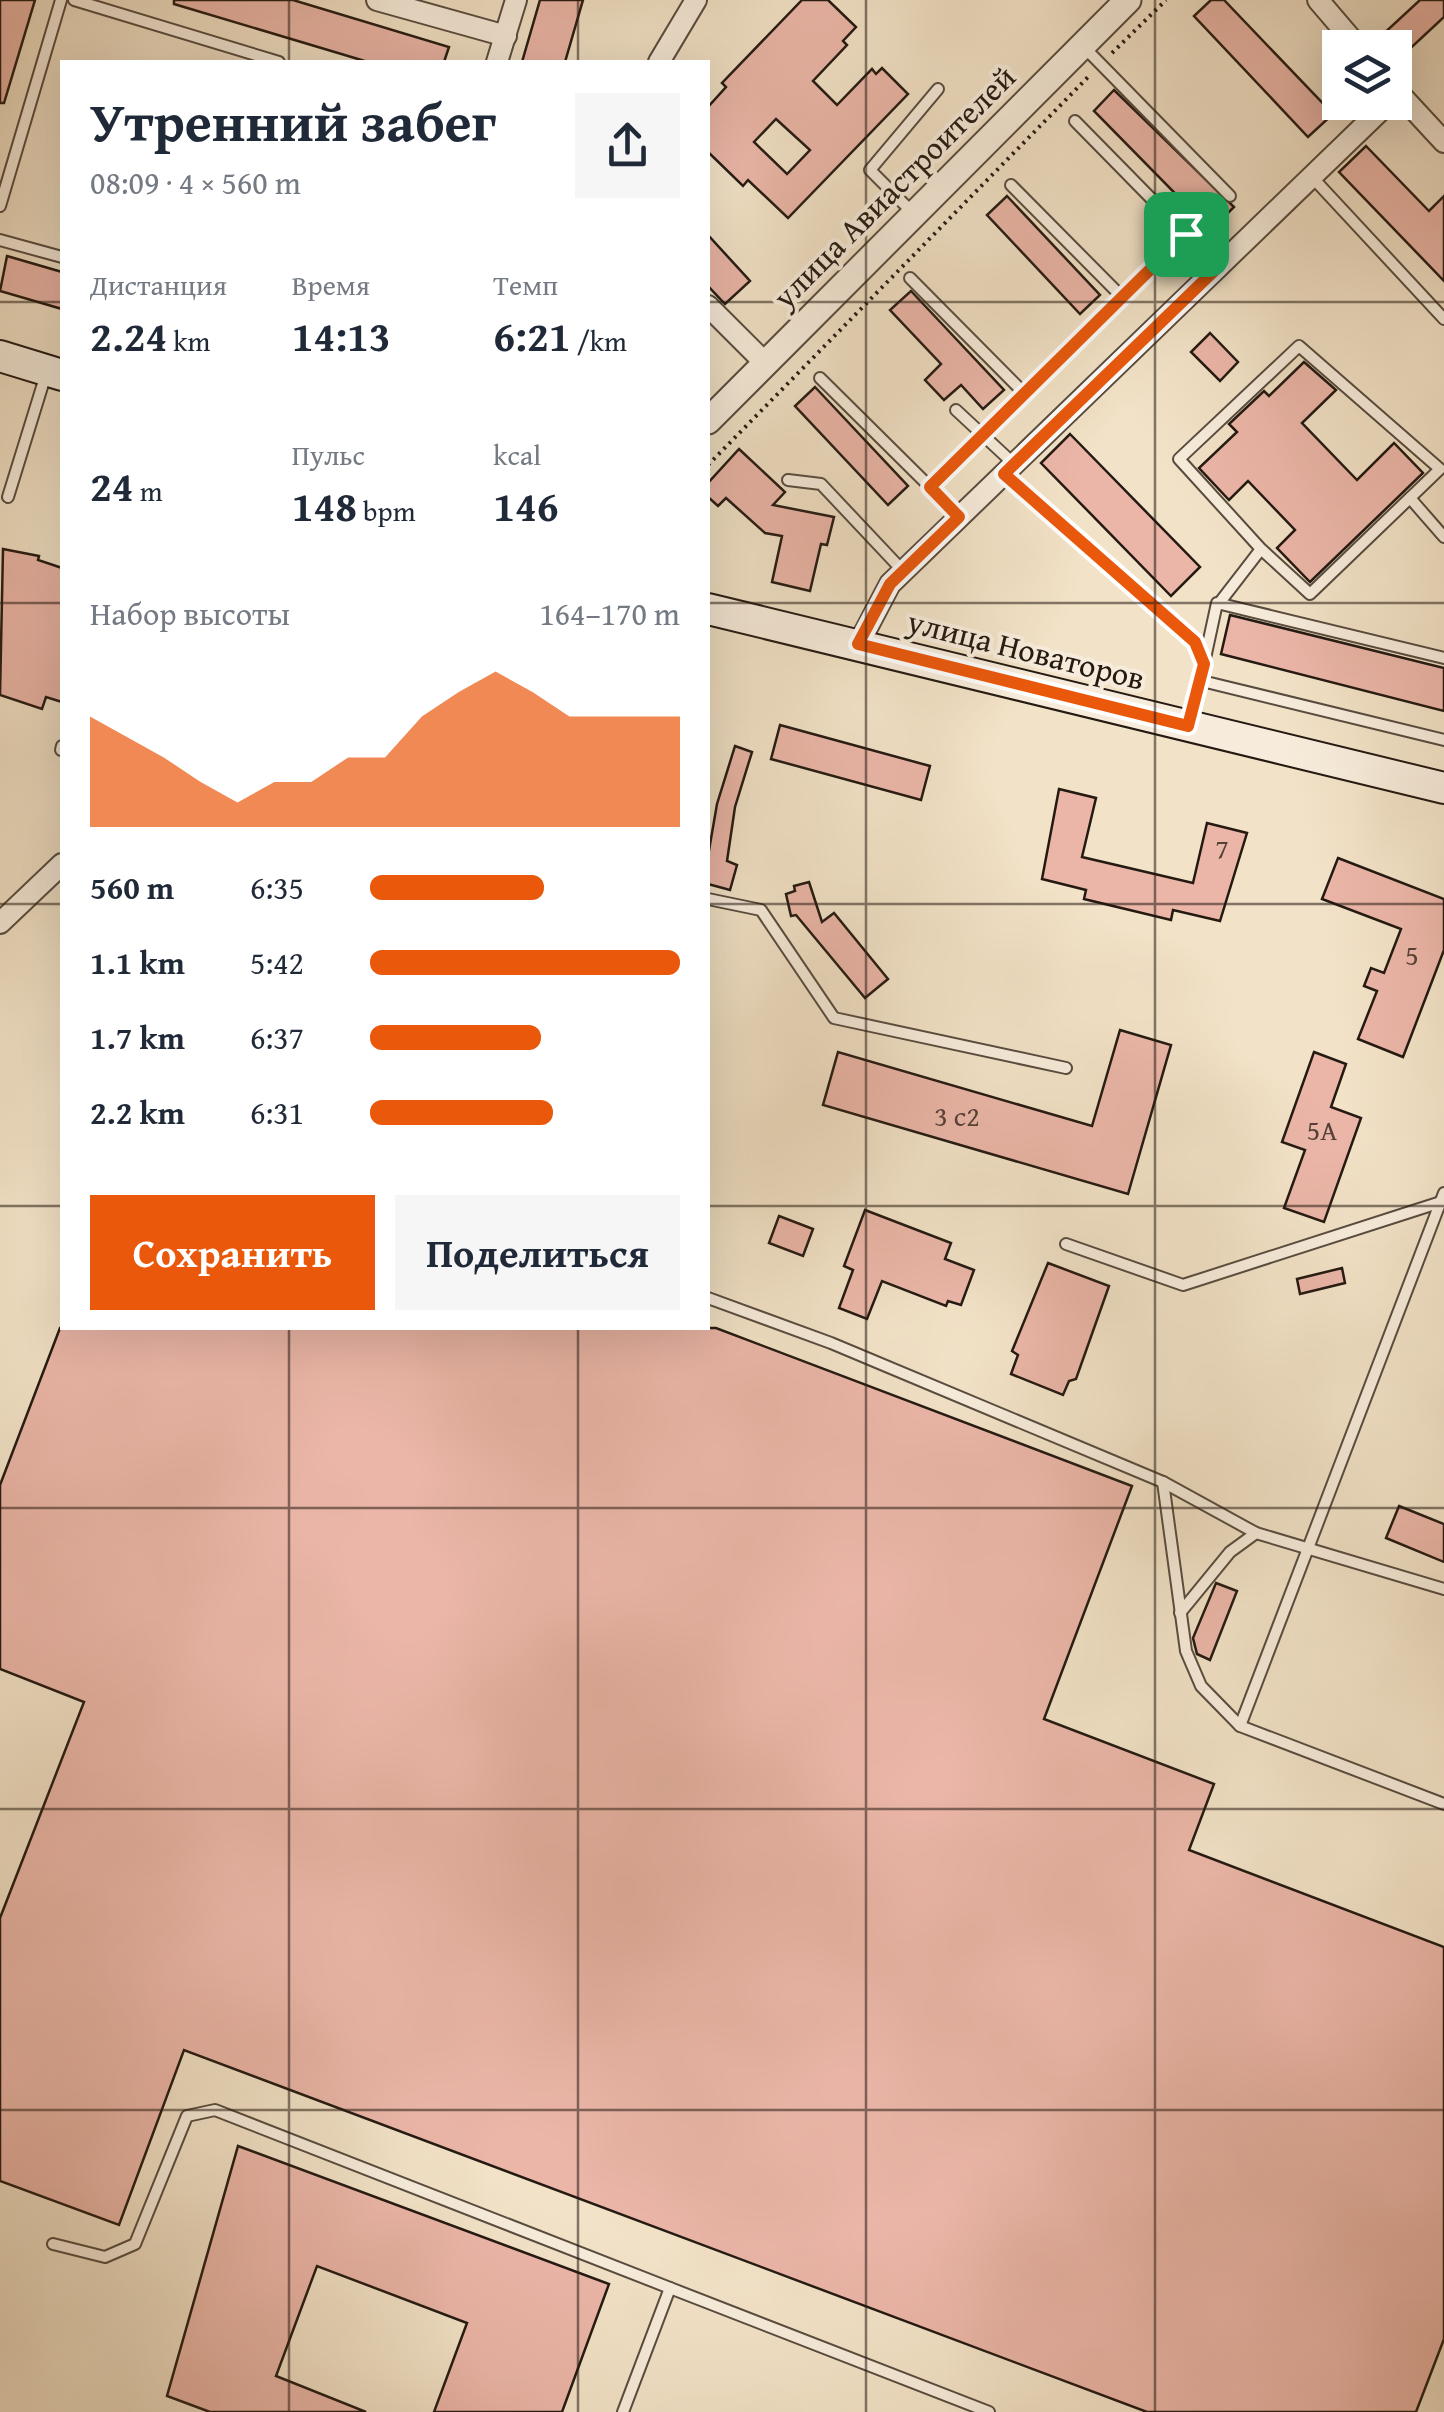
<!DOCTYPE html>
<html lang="ru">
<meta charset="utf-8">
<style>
:root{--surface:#fff;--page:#f6f6f7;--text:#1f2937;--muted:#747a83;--accent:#ea580c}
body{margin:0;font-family:"Gentium Book Plus",serif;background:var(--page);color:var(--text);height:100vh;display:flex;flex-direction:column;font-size:38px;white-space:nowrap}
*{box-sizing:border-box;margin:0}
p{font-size:32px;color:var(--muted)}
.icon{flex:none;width:55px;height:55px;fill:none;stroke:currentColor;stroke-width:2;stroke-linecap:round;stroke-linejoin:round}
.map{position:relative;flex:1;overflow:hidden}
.details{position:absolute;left:60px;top:60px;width:650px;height:1270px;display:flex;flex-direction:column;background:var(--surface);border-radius:0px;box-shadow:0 10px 40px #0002}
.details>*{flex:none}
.tools{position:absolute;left:1322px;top:30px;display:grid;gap:20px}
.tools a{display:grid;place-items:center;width:90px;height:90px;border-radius:0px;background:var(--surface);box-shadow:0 10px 40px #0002;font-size:50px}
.pin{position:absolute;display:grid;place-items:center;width:85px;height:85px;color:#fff;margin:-42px;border-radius:20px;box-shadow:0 5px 15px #0006}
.round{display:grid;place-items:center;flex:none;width:105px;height:105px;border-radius:0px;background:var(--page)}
.summary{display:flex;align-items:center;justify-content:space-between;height:170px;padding:0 30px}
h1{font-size:55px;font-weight:800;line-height:75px}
.metrics{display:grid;grid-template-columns:repeat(3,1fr);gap:15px;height:170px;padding:10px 30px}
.metrics div{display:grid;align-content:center}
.metrics b{font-size:42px;font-weight:800}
.metrics small{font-size:28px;font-weight:400}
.metrics p{font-size:28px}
.chart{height:280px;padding:20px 30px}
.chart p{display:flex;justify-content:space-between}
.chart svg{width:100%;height:180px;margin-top:10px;fill:var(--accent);opacity:.7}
.primary-button{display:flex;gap:20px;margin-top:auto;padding:20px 30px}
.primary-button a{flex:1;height:115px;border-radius:0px;background:var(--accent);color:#fff;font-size:40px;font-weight:800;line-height:115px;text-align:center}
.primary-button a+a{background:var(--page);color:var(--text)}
ul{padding:0 30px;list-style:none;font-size:32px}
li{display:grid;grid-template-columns:160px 120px 1fr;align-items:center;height:75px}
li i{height:25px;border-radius:12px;background:var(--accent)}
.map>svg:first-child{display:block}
</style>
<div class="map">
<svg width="1444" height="2412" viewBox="0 0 1444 2412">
<rect width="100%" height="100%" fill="#f2e2c7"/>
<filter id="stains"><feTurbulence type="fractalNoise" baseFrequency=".002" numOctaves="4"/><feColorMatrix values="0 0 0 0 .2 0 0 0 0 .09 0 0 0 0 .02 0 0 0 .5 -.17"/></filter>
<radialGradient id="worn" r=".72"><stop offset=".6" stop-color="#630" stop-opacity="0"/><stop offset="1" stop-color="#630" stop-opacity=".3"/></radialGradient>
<g fill="#ebb6a8" stroke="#241a12" stroke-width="2.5" fill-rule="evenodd">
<path d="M0,0H35L4,103H0Z"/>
<path d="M174,0H293L449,47L444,62H368L174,4Z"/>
<path d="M540,0H583L565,62H522Z"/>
<path d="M802,0H828L856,27L843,41L847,45L813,81L837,105L872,69L876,74L882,68L908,94L788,218L748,180L743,186L708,152V107L726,87L722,83ZM776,119L810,150L787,174L754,142Z"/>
<path d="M1211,0H1224L1333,114L1308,137L1194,16Z"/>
<path d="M1420,0H1444V17L1400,58L1381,36Z"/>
<path d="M1114,90L1234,207L1211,230L1094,111Z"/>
<path d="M1366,146L1429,211L1444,196V281L1339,172Z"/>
<path d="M1007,196L1100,295L1080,314L987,215Z"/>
<path d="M708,235L750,281L725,304L708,286Z"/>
<path d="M7,256L62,272V309L0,291Z"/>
<path d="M911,291L1004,390L983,409L961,385L944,400L925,380L941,364L890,310Z"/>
<path d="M1210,333L1238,362L1220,381L1191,352Z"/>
<path d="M1304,362L1336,390L1302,423L1357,480L1394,443L1423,473L1310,582L1277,548L1295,530L1248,481L1229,500L1199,468L1237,432L1229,424L1264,391L1269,396Z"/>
<path d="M815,387L908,486L888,505L795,406Z"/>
<path d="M1070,434L1200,567L1171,596L1041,463Z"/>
<path d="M739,449L785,492L773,505L834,517L827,545L821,544L810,591L772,582L782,536L765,533L726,498L718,506L708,497V483Z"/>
<path d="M3,549L39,556L38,560L62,568V702L46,697L42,709L0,695Z"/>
<path d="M1230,615L1444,668V711L1221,654Z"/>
<path d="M780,725L930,766L921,800L771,759Z"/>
<path d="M735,746L752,752L735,807L727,861L737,865L730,890L708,884V856L717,804Z"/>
<path d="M1059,789L1096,798L1082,857L1193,883L1207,823L1247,833L1220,921L1173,910L1171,920L1084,899L1086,890L1042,879Z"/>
<path d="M1338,858L1444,899V950L1403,1057L1358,1039L1377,991L1364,986L1371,968L1384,973L1401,929L1322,899Z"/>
<path d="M809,882L822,922L834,913L888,979L865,998L796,915L791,916L786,894L795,891L794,886Z"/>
<path d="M1120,1030L1171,1045L1128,1194L823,1105L838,1052L1092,1126Z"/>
<path d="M1314,1052L1346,1064L1331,1107L1361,1118L1324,1222L1284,1208L1305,1150L1282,1142Z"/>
<path d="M865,1210L951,1243L945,1259L974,1270L961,1305L948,1301L946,1306L882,1281L867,1319L839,1308L853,1270L844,1266Z"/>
<path d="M779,1216L813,1229L803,1256L769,1243Z"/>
<path d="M1048,1263L1109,1286L1076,1379L1069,1381L1063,1395L1011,1374L1018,1355L1012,1351Z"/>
<path d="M1342,1268L1345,1283L1300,1294L1297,1279Z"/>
<path d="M60,1328H716L1132,1486L1044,1719L1214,1784L1189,1850L1444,1947V2339L1416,2412H1147L184,2050L119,2225L0,2181V1918L84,1702L0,1669V1485Z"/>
<path d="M1399,1506L1444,1524V1562L1386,1538Z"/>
<path d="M1216,1583L1237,1591L1210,1660L1197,1654L1193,1638Z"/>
<path d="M238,2146L609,2284L562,2412H434L467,2323L317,2266L276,2376L366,2412H210L167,2396Z"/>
</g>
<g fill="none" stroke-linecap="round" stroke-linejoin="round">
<defs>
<g id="service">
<path d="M74,0L279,62"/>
<path d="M1083,46L1230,196"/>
<path d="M1075,121L1186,234"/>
<path d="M1312,177L1444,319"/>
<path d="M1011,185L1122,297"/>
<path d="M0,206L61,0"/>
<path d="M913,213L870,170L938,89"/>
<path d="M0,240L62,257"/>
<path d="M910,278L1024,393"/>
<path d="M820,378L930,487"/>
<path d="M956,410L1014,464"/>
<path d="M1004,474L1195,642L1204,664L1188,725"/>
<path d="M788,480L821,484L903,571"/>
<path d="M8,497L46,374"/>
<path d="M1410,498L1444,537"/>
<path d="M959,517L930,487L1186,234L1218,266"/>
<path d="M1217,606L1261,549L1179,459L1299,346L1440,469L1310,594L1261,549"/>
<path d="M1204,663L1217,603L1444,658"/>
<path d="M1202,681L1444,740"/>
<path d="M61,750L62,746"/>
<path d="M708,899L761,910L834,1018L1066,1068"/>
<path d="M1444,1193L1240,1726L1444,1804"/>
<path d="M1066,1244L1183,1285L1441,1202"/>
<path d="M708,1298L831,1343L1163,1482L1256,1533L1444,1589"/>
<path d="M1163,1482L1186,1651L1201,1686L1240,1726"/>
<path d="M1180,1613L1230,1552L1256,1533"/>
<path d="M53,2244L105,2257L135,2244L187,2116L215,2110L670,2288L623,2412"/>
<path d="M670,2288L989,2412"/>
</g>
<g id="minor">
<path d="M377,0L506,36"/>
<path d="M1318,0L1359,48"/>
<path d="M497,62L516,0"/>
<path d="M659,62L696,0"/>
<path d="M1395,89L1444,142"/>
<path d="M708,306L764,362"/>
<path d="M858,645L890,584L1389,102"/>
<path d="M0,923L62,864"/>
</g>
<path id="tertiary" d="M708,421L1128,0"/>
<g id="secondary">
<path d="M0,356L62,375"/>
<path d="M708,609L1444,788"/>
</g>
</defs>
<use href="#service" stroke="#584c3f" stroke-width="14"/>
<use href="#minor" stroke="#584c3f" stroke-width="24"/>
<use href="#tertiary" stroke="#584c3f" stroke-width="29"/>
<use href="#secondary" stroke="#241a12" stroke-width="34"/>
<g stroke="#241a12" stroke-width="4" stroke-dasharray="2.5 5" stroke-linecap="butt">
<path d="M1112,53L1166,0"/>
<path d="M708,465L1091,74"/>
</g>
<use href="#service" stroke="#f7ecdb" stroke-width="10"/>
<use href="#minor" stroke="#f7ecdb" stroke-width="20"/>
<use href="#tertiary" stroke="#f7ecdb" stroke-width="25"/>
<use href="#secondary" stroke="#f7ecdb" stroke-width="30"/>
</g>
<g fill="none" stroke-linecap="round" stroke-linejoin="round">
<defs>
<path id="route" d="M1186,234L1218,267L1004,474L1195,642L1204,664L1188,726L858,644L890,584L959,517L930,487Z"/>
</defs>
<use href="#route" stroke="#fff" stroke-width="20"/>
<use href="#route" stroke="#ea580c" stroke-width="12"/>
</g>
<path fill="none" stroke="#241a12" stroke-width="2.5" stroke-opacity="0.55" d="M289,0V62M578,0V62M866,0V2412M1155,0V2412M0,302H62M708,302H1444M0,603H62M708,603H1444M0,904H62M708,904H1444M0,1206H62M708,1206H1444M289,1328V2412M578,1328V2412M0,1508H1444M0,1809H1444M0,2110H1444"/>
<g text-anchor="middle" stroke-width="8" stroke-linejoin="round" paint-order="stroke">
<g font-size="28" fill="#564138">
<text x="1222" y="858">7</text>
<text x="1412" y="965">5</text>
<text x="957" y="1126">3 с2</text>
<text x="1322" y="1140">5А</text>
</g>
<g font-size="32" fill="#241a12" stroke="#f7ecdb">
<text transform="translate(894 187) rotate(-45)" y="11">улица Авиастроителей</text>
<text transform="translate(1026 650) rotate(14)" y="11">улица Новаторов</text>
</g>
</g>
<rect width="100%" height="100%" filter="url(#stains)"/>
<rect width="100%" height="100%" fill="url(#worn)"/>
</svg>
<div class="tools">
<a><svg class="icon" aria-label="layers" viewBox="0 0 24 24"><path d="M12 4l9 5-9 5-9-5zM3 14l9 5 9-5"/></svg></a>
</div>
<div class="pin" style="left:1186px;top:234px;background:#1e9e55"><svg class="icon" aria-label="arrive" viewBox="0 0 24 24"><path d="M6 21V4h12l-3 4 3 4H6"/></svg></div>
<section class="details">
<div class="summary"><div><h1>Утренний забег</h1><p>08:09 · 4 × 560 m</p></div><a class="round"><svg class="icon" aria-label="share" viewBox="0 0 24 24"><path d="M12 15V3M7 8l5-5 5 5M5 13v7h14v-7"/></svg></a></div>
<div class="metrics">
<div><p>Дистанция</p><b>2.24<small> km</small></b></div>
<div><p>Время</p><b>14:13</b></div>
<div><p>Темп</p><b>6:21<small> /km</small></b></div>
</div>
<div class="metrics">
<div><b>24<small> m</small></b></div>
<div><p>Пульс</p><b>148<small> bpm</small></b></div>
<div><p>kcal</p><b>146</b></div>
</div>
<div class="chart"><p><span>Набор высоты</span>164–170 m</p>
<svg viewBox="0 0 160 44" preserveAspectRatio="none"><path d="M0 44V17L10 22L20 27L30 33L40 38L50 33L60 33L70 27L80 27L90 17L100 11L110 6L120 11L130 17L140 17L150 17L160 17V44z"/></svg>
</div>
<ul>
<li><b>560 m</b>6:35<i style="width:56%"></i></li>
<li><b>1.1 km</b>5:42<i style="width:100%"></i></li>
<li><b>1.7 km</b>6:37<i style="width:55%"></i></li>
<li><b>2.2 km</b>6:31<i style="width:59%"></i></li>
</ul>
<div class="primary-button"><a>Сохранить</a><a>Поделиться</a></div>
</section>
</div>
